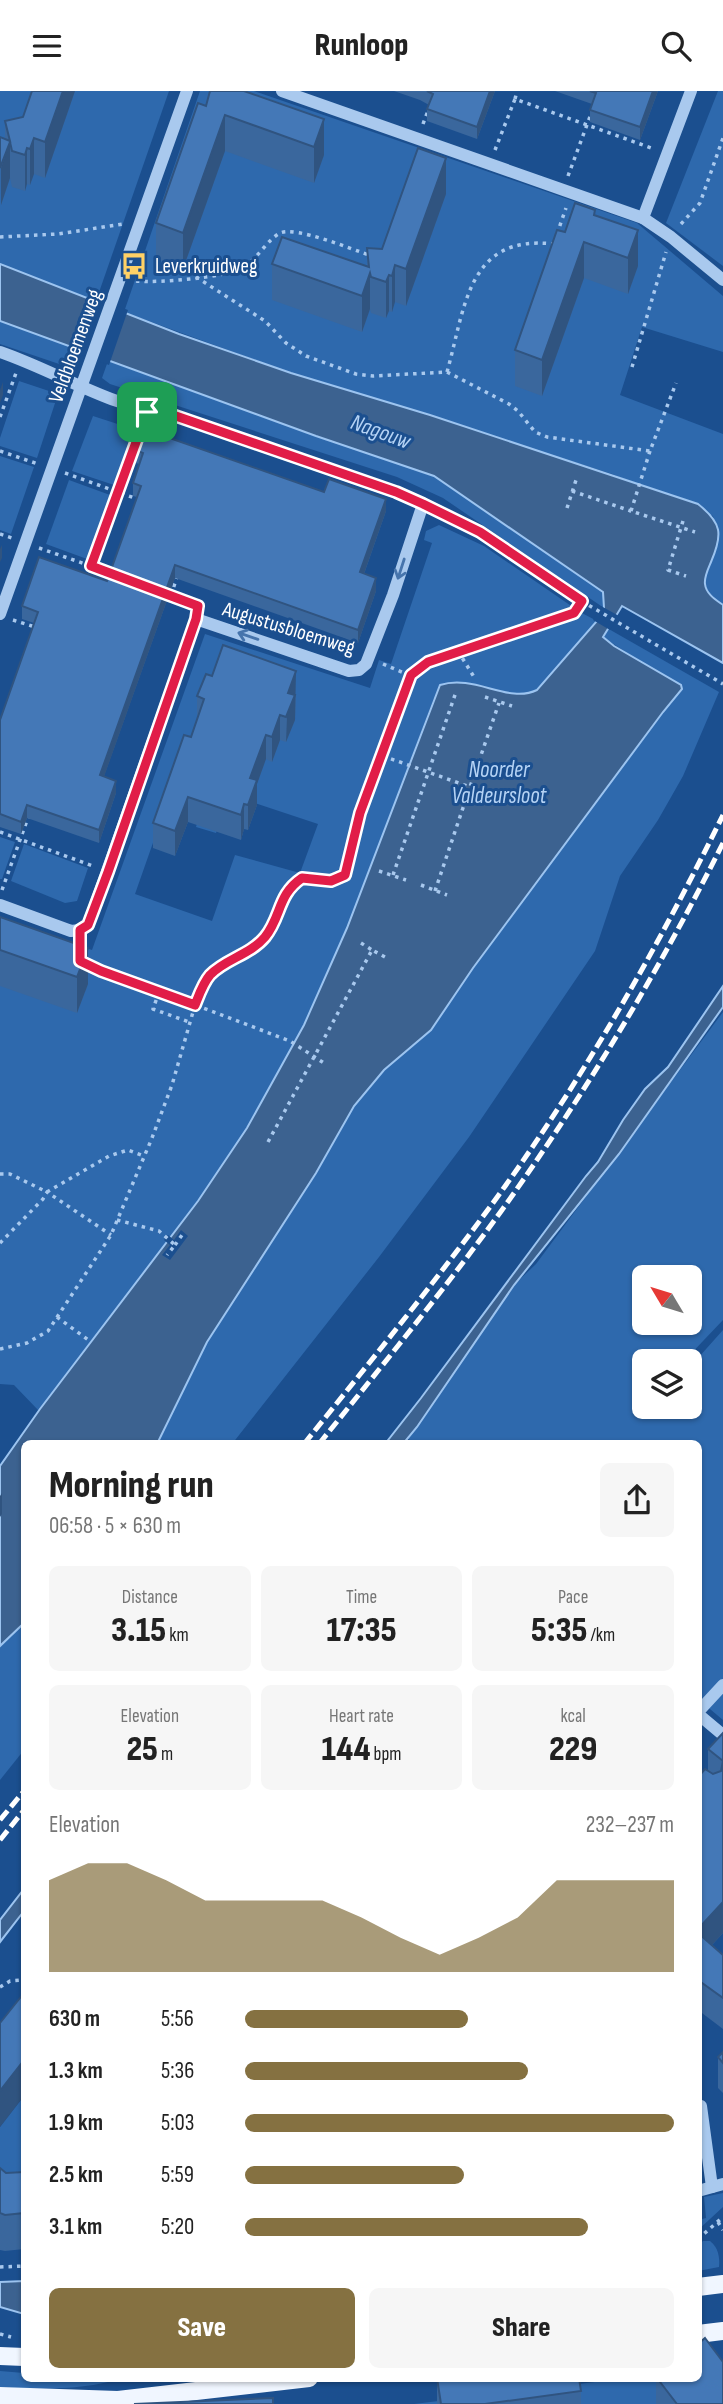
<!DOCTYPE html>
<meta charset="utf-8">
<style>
:root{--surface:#fff;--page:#f6f6f6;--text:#222;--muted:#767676;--accent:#857141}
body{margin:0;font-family:"Sofia Sans Condensed",sans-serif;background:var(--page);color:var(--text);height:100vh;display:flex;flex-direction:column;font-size:26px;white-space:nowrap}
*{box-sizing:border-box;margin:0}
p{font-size:23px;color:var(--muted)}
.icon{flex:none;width:38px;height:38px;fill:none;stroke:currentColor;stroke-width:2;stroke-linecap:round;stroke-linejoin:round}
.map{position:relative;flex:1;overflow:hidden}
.panel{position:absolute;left:21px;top:1349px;width:681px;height:942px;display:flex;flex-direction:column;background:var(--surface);border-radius:10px;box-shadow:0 2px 5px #0004}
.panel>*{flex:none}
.needle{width:46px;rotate:308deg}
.fabs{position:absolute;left:632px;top:1174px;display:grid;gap:14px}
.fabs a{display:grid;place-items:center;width:70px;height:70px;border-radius:10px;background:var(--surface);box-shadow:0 2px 5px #0004;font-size:35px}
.pin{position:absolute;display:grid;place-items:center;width:60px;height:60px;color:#fff;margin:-30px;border-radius:14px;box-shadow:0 4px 10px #0006}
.round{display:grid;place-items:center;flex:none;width:74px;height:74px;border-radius:10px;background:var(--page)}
.overview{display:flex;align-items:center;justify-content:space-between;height:119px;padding:0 28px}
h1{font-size:38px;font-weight:800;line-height:52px}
.metrics{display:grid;grid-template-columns:repeat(3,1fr);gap:10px;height:119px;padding:7px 28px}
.metrics div{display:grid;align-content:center;border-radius:10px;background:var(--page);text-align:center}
.metrics b{font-size:35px;font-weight:800}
.metrics small{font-size:19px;font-weight:400}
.metrics p{font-size:19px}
.chart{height:196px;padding:14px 28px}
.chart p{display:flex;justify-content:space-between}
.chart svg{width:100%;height:126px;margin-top:7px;fill:var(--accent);opacity:.7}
.button{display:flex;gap:14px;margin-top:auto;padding:14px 28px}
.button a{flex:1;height:80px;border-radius:10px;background:var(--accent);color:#fff;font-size:28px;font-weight:800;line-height:80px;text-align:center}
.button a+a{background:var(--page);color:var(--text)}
ul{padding:0 28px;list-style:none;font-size:23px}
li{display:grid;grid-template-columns:112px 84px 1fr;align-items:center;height:52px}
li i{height:18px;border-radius:9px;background:var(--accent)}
header{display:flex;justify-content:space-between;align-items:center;height:91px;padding:0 28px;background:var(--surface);font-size:32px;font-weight:800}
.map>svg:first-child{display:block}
</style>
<header><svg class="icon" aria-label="menu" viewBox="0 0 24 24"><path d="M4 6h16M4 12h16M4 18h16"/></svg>Runloop<svg class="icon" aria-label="search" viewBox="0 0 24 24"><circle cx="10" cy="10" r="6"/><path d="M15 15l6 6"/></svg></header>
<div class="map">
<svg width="723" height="2313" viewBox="0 0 723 2313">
<rect width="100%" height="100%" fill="#1b4f8f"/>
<g fill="#2e69ad" fill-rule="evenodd">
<path d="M0,0H169L96,210L0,173Z"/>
<path d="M200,0H254L637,132L723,205V261L642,236L620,304L723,343V514C717,509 706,503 705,494C701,466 723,463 713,425L612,383L291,282L124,221Z"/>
<path d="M718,0H723V175L666,132Z"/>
<path d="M0,230L79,259L74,274L68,276L0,253Z"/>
<path d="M108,270L316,345L434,385L603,501L604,517L443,407L397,386L110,293L102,287Z"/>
<path d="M19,290L58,303L37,367L0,355V347Z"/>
<path d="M93,325L136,339L114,394L72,380Z"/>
<path d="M0,365L34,376L11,443L0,439Z"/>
<path d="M69,389L110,404L87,468L46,453Z"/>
<path d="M439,434L484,455L580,521L597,530L537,599L526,604L512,602L434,607L347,837L304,934L247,1037L198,1110L39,1320L14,1294L0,1293V828L92,859L205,543L370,597L379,569L391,573L432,452L424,449L426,440ZM174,692L207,697L196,736L216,742L228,703L318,733L300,782L235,764L212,830L135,803Z"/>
<path d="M607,537L719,601L683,685L658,729L620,785L595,860L469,1046L379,1166L232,1353H157L207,1251L316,1082L354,1015L384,979L431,939L473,877L663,621L682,598L603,546Z"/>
<path d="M0,746L15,751L2,788H0Z"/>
<path d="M24,753L88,777L77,810L65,812L11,790Z"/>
<path d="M723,921V1229L684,1270H644V1316H690V1276L723,1239V1629L698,1608V1353H413L407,1346L417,1336L514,1194L536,1173ZM644,1186H690V1232H644Z"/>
<path d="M24,1532V1659L0,1689V1555Z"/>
<path d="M24,2005V2117L0,2113V2036Z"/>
<path d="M723,2102V2116L698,2139V2129L706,2127L704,2106Z"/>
<path d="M703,2150H710C718,2156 720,2166 719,2176L698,2180V2154Z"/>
<path d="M0,2280L24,2282V2287H123C85,2299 40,2299 0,2296Z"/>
<path d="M628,2287H698L723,2313H414Z"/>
</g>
<g fill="#3c6290" stroke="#9cc4f0" stroke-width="2">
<path d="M0,173L179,243L291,282L430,324L698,413C722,432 723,443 711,471C708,478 704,486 705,493C706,503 716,509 723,514V572L622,515L603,546L614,555L681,594L682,598L663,621L473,877L431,939L384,979L354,1015L316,1082L207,1251L157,1353H24V1532L0,1555V1375L40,1318L198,1110L247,1037L304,934L347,837L440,594C475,583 508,613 537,599L597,530L604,517L603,501L434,385L316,345L0,230Z"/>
<path d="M723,895V916L619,1063L514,1194L417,1336L403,1353H385L421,1307L586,1085L598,1071L623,1029L645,998L668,976Z"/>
<path d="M24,1798V1820L0,1851V1829Z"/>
<path d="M24,2190V2223L0,2216V2191Z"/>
</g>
<g fill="#1b4f8f">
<path d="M95,206L128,219L109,274L76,262Z"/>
<path d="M601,515L619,525L610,539L593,529Z"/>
<path d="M181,1139L188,1145L170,1169L162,1164L170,1154L164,1149L168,1144L174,1149Z"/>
</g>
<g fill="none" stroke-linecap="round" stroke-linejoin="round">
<g stroke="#a9c9ee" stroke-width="3.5" stroke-dasharray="3.5 5" stroke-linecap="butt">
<path d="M515,8L517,0"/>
<path d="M423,33L429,17"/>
<path d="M495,59L515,8L654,58"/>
<path d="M568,85L591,23"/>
<path d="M681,133L700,112L723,47"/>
<path d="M557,143L566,117"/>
<path d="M0,146L58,143L123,133"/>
<path d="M196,186L265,230L286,252L306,265L356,283L373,285L447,281L509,313L518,320L535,341L547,346L650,360L676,292"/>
<path d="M136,190C158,192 226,187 244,176C257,168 268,148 280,142C296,135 351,158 369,164"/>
<path d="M632,276L666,161"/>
<path d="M447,281C465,218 467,143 553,153L554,150"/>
<path d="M0,326L16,282"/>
<path d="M0,360L38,373"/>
<path d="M650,360L631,420L695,441"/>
<path d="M65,382L140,409"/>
<path d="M572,400L631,420"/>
<path d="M567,417L577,386"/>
<path d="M438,420L480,441L590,515L723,593"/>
<path d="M683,430L668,479L686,485"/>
<path d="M0,443L12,447"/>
<path d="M39,457L91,475L142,333"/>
<path d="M91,475L111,483"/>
<path d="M165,502L194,513"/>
<path d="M171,504L177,486"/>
<path d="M13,529L35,536"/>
<path d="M458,560L474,586"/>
<path d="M383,573L411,585"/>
<path d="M485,606L512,615"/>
<path d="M383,665L470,696L499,612"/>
<path d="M0,741L93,775"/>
<path d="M379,780L406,789"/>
<path d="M393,784L456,601"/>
<path d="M421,794L447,804"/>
<path d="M2,799L29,724"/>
<path d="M435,800L470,696"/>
<path d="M361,852L372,859"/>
<path d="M85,872L290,950L327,974"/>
<path d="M159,901L153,918L189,931"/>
<path d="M268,1051L372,859L385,866"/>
<path d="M0,1083H10L47,1101L109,1065L128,1059L144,1065"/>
<path d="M117,1129L159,1140L175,1154L167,1164"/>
<path d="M0,1152L43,1108L47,1101L111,1144"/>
<path d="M175,1154L182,1144"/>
<path d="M57,1226L91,1251"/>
<path d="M0,1258L27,1252L48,1240L111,1144L152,1047L172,994L195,914L208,886L257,854L266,845L287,799L302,787L331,790L345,784L361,722L411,585L428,571L574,522L582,510"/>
<path d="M0,1896L10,1890L24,1889"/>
<path d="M718,2131L723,2139"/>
<path d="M698,2148L723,2126"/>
<path d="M0,2176L24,2175"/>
<path d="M0,2243L11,2246"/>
</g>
<g stroke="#a9c9ee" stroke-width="12">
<path d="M282,0L643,127"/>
<path d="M691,0L643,127L671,146L723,189"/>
<path d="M0,261C58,281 112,317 173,324L395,401L423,413L393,504L366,573L359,579L349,580L196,528L88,834L80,839L71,840L0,814"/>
<path d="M0,523L187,0"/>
<path d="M698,1621L723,1594"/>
<path d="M698,1623L723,1644"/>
<path d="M701,2015L712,2096"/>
<path d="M698,2100L723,2093"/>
</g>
<g stroke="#f0f6ff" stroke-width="18">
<path d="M698,2196L723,2193"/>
<path d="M698,2243L723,2240"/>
<path d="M0,2265L24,2266"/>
<path d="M0,2305L118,2309L309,2287"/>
</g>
<g stroke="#fff" stroke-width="5" stroke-dasharray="12 5" stroke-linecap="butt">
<path d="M304,1353C377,1262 451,1172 518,1077C596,965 663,846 723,724"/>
<path d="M319,1353C381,1276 444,1199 502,1119C585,1003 659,880 723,752"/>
<path d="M0,1729L24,1700"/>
<path d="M0,1749L24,1719"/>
</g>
</g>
<g fill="#3a679d">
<path d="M32,0H75L45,87L34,83L30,94L27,93L25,100L12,96L10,87L1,114L0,46L5,48V30L23,26Z"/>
<path d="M394,0H495L477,48L427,30V18L429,14L420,9Z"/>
<path d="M555,0H658L640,49L590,31V19L592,13Z"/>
<path d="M206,15L324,28V64L314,92L225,60L183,178L156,168V132Z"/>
<path d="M446,103L406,215L395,211L392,221L389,220L386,227L371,222L370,218L362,241L272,209V173L367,175V157L382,158Z"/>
<path d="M595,124L638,175L628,203L584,187L542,305L515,295V259L565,141Z"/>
<path d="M133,358L324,401L386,420L364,483L376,500L358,552L175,487L104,685L116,702L99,752L27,727L21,743L0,736V629L34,532L22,528V515L107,490L137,406L133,405V392L139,373L133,371Z"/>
<path d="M212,585L296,604L295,629L286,651L280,649L272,671L266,668L257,693V714L248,739L244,738L241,749L188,731L175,765L153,757V732L191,646L197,626V605Z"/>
<path d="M0,826L88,893L77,922L0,895Z"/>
<path d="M723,1642V1842L712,1854L723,1864V1938L698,1919V1686L708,1680V1658Z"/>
<path d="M723,1961V2002L718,1997V1966Z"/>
<path d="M0,2077L6,2082L24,2081V2158L5,2160L0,2159Z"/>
<path d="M437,2287L581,2300V2313H437Z"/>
<path d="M656,2287H698L723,2313H656Z"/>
</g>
<g fill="#305480">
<path d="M63,0H75L45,87V51Z"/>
<path d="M490,0H495L477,48V36Z"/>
<path d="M653,0H658L640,49V36Z"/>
<path d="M225,24V60L183,178V142Z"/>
<path d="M324,28V64L314,92V56Z"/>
<path d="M34,47V83L30,94V58Z"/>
<path d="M10,51V87L1,114V77Z"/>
<path d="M27,57V93L25,100V64Z"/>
<path d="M446,67V103L406,215V178Z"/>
<path d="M638,139V175L628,203V167Z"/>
<path d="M584,151V187L542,305V269Z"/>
<path d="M395,174V211L392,221V185Z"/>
<path d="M370,182V218L362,241V205Z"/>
<path d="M389,184V220L386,227V191Z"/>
<path d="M3,291V304L0,312V299Z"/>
<path d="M386,408V420L360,494V481Z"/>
<path d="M2,454V467L0,471V458Z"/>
<path d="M175,474V487L100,697V684Z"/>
<path d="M376,487V500L358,552V539Z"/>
<path d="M296,580L295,629L286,651L288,602Z"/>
<path d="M280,624V649L272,671V646Z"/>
<path d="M266,644V668L257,693V714L248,739V714L250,687Z"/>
<path d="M116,690V702L99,752V739Z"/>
<path d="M188,706V731L175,765V740Z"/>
<path d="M244,713V738L241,749V724Z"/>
<path d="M27,714V727L21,743V731Z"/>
<path d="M88,857V893L77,922V886Z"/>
<path d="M2,1402V1423L0,1426V1405Z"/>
<path d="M723,1811V1842L698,1869V1838Z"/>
<path d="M24,1969V2005L0,2036V2000Z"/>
</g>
<g fill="#4478b7" stroke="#305480" stroke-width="2">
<path d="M32,0H63L45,51L34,47L30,58L27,57L25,64L12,60L10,51L0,77V46L10,50L5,30L23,26Z"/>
<path d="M210,0H244L324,28L314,56L225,24L183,142L156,132L198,12L206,15Z"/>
<path d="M427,0H490L477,36L427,18L433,3Z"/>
<path d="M590,0H653L640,36L590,19L596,2Z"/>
<path d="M418,57L446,67L406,178L395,174L392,185L389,184L386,191L371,186L370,182L362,205L272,173L282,146L369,176L367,157L382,158Z"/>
<path d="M575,112L595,119L594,124L638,139L628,167L584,151L542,269L515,259L557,139L565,141Z"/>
<path d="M141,337L324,401L329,388L386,408L360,481L376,487L358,539L175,474L100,684L116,690L99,739L27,714L21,731L0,723V629L38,521L22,515L39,466L107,490L141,395L133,392L143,362L133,358Z"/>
<path d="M223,554L296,580L288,602L295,604L286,626L280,624L272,646L266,644L250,687L257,689L248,714L244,713L241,724L188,706L175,740L153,732L184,644L191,646L204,608L197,605L206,583L212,585Z"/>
<path d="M0,826L88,857L77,886L0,859Z"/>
<path d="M723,1642V1811L698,1838V1686L705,1678L713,1683L721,1680L723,1670L708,1658Z"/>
<path d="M698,1842L723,1864V1907L698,1889Z"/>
<path d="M24,1902V1969L0,2000V1932Z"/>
<path d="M723,1961V1972L718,1966Z"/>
<path d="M0,2077L6,2082L24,2081V2122L5,2124L0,2122Z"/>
<path d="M705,2247L723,2271V2313H677L657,2287H698V2253Z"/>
<path d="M437,2287H579L581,2300L485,2313H441Z"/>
<path d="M273,2307V2313H134Z"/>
</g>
<defs><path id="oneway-shaft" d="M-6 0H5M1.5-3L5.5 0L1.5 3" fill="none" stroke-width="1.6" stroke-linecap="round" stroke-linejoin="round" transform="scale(1.75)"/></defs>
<g stroke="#4674ac">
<use href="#oneway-shaft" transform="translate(401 478) rotate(108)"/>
<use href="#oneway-shaft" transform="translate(248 545) rotate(-161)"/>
</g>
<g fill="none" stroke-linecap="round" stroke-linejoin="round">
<defs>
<path id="route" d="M147,321L173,324L396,401L423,413L480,441L582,510L574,522L428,571L411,584L360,722L345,784L331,790L302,787C277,804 282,825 265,846C250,864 225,868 210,884C203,892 199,904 195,914L101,880L80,870V839L88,834L108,781L196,528L198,515L91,475Z"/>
</defs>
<use href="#route" stroke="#fff" stroke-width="14"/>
<use href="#route" stroke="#e11d48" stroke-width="9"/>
</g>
<defs>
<symbol id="bus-bare" viewBox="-9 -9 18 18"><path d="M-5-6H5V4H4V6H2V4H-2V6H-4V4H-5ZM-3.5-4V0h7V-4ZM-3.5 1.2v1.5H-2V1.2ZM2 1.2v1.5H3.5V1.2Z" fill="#ffd166" stroke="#1b4f8f" stroke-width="2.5" paint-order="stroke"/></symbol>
</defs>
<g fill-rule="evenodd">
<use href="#bus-bare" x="115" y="156" width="38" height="38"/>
</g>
<g text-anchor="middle" stroke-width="6" stroke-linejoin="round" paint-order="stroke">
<g font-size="21" fill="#fff" stroke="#1b4f8f" text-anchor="start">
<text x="155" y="182">Leverkruidweg</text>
</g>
<g font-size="21" fill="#fff" stroke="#1b4f8f">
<text transform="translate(75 255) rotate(-70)" y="7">Veldbloemenweg</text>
<text transform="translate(289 537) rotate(17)" y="7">Augustusbloemweg</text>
</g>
<g font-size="23" font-style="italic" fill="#b5d3f5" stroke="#1b4f8f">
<text transform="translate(381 340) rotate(20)" y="8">Nagouw</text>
<text x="499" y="686">Noorder<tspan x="499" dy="26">Valdeursloot</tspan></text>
</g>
</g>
</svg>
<div class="fabs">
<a><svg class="needle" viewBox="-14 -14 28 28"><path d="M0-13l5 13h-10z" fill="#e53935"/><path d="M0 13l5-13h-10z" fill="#767676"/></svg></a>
<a><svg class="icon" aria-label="layers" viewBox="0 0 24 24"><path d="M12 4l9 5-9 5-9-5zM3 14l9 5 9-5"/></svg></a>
</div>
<div class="pin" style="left:147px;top:321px;background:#1e9e55"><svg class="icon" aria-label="arrive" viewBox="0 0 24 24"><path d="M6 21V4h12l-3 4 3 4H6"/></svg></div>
<section class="panel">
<div class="overview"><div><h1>Morning run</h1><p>06:58 · 5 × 630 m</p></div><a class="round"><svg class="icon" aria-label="share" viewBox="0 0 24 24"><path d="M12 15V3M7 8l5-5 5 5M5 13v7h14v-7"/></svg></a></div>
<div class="metrics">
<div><p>Distance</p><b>3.15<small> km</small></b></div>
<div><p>Time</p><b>17:35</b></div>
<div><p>Pace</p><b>5:35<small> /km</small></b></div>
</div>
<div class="metrics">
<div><p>Elevation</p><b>25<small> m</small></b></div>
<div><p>Heart rate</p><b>144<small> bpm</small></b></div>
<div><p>kcal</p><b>229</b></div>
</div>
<div class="chart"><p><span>Elevation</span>232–237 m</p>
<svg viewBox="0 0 160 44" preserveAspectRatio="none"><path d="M0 44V12L10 6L20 6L30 12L40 19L50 19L60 19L70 19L80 25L90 32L100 38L110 32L120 25L130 12L140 12L150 12L160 12V44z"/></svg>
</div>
<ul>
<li><b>630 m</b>5:56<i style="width:52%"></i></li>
<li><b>1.3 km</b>5:36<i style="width:66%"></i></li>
<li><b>1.9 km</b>5:03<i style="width:100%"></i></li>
<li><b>2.5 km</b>5:59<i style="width:51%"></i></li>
<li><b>3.1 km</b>5:20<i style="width:80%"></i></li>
</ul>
<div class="button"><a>Save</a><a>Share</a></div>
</section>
</div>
